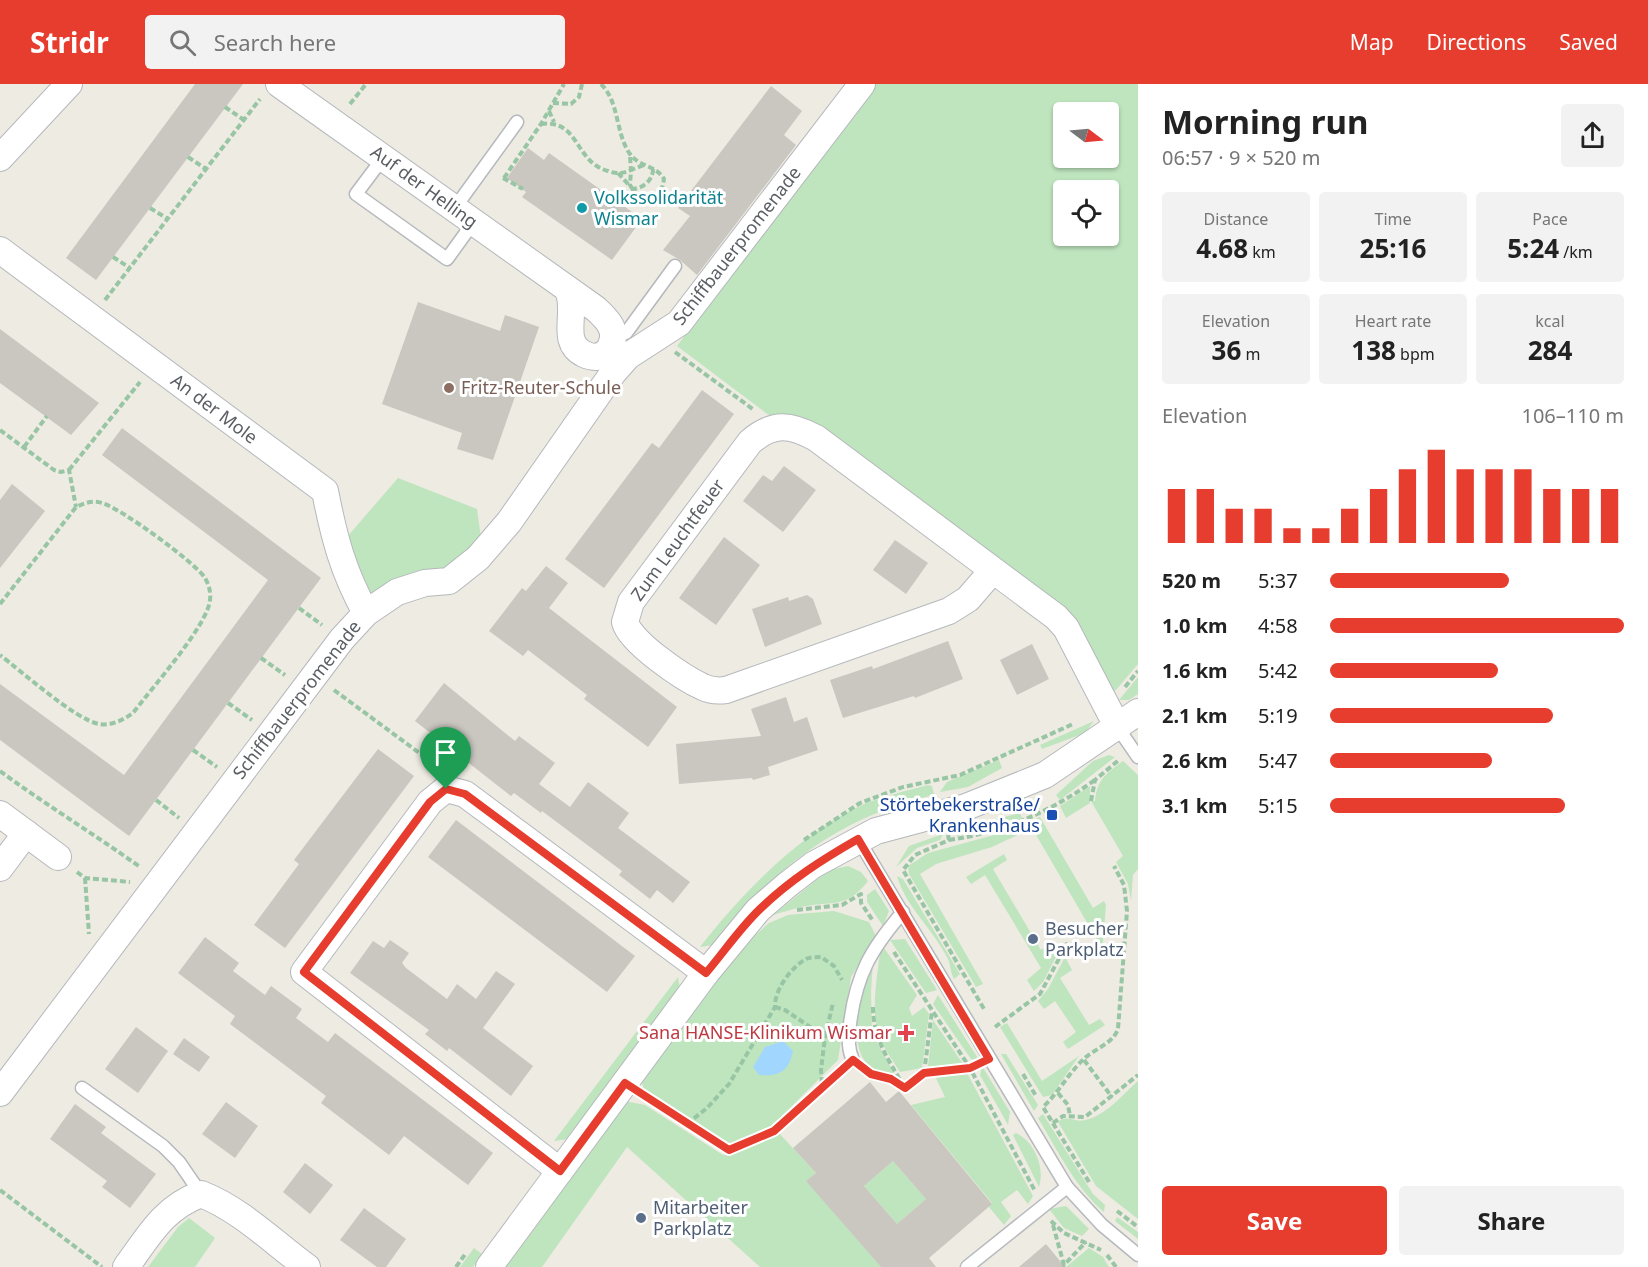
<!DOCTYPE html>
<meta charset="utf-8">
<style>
:root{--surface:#fff;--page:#f2f2f2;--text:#222;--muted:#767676;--accent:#e63d2f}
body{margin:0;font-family:"Noto Sans",sans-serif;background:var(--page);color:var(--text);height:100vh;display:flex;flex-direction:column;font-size:22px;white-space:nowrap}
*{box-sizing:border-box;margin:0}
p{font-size:20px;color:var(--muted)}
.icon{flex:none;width:33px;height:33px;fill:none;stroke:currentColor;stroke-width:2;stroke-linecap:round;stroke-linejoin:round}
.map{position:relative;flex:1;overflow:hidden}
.drawer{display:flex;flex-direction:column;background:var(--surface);width:510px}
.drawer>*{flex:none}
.needle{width:39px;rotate:106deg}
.tools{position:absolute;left:1053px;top:18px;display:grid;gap:12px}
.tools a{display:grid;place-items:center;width:66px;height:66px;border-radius:6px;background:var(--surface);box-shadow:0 2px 4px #0004;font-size:30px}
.pin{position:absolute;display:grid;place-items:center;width:51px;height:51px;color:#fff;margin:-62px -26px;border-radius:50% 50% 50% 0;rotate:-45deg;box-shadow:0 0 6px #0007}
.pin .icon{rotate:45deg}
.round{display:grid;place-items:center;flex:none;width:63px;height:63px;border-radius:6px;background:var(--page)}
.headline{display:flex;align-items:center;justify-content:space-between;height:102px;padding:0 24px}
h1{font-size:33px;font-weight:700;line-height:45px}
.stats{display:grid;grid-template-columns:repeat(3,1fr);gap:9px;height:102px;padding:6px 24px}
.stats div{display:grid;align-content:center;border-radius:6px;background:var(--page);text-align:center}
.stats b{font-size:26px;font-weight:700}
.stats small{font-size:16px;font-weight:400}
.stats p{font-size:16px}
.chart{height:168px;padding:12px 24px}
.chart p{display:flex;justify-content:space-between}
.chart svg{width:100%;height:108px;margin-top:6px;stroke:var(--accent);stroke-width:6}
.primary-button{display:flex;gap:12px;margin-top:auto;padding:12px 24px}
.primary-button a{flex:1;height:69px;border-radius:6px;background:var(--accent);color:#fff;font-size:24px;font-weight:700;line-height:69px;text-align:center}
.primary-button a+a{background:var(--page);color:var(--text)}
ul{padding:0 24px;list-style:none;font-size:20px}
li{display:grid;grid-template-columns:96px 72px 1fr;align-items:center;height:45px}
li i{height:15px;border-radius:8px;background:var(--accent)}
header{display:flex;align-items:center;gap:36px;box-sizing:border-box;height:84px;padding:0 30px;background:var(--accent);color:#fff}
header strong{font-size:28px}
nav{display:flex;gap:33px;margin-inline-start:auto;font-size:21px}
.search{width:420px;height:54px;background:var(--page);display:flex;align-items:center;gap:15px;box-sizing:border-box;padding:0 21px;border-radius:6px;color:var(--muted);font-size:22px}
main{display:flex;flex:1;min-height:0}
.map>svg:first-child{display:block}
</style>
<header>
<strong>Stridr</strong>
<div class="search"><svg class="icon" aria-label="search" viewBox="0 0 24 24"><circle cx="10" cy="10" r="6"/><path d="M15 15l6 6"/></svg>Search here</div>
<nav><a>Map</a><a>Directions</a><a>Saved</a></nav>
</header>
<main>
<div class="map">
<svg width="1138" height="1183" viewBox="0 0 1138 1183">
<rect width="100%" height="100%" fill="#edebe2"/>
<g fill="#bfe5be" fill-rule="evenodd">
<path d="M874,0H1138V580L1116,606L1108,609L1092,575L677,262ZM1064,28H1108V74H1064ZM1064,106H1108V152H1064Z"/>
<path d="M398,394L477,425L482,461L466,474L366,519L341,460Z"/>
<path d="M1138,593V610L1129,616H1119Z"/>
<path d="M1094,637L1085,649L1042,665L1040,661Z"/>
<path d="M1109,671L1115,673L1060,716L1056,711L1093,677Z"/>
<path d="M999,676L1002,684L968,703L940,708L947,698Z"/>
<path d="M1123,677L1138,691V785L1133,791L1131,817L1128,800L1116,778L1123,772L1091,717H1095C1097,695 1107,689 1123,677Z"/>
<path d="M928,701L932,702L934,711C840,732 771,786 713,861L700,863C742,809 799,750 862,721C883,712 906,707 928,701Z"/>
<path d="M1090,702V719L1066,734L1060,722Z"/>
<path d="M1020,729L1022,734L957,752L951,747Z"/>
<path d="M1040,733L1093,824L1104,817L1106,821L1102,869L1090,873V867L1099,859L1032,744L992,763L936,780L920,790L983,900L976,903L909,790L908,782L928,769L994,751Z"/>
<path d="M943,750L940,756L917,764L896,783L909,762Z"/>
<path d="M1004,770L1007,776L993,785L1041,866L1055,857L1060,865L1043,898L1034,907L1027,896L1041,884L985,791L971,800L966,793Z"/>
<path d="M848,782L861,788L868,797C847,824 835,817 806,822C795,824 784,828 773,831L829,786Z"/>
<path d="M897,792L903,795L960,890L954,895C950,888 951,880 947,873C932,844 906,823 897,792Z"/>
<path d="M875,805L889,827L883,842L867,818V811Z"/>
<path d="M834,827L869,838L876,852L851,893L838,976L765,1049L731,1060L644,1007L641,993L715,896L745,860L769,839L788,831Z"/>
<path d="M905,855L937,906L926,909L890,856Z"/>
<path d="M884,864L917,911L909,924L912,932L924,923L929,930L922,984L900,988C894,978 887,969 882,959C869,933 877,896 880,868Z"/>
<path d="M1065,873L1072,886L1060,894L1089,941L1100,935L1105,941L1068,965L1063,958L1076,948L1055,917L1044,925L1038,917L1048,905Z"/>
<path d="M873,877L871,907L872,949L894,989C836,990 860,908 873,877Z"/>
<path d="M678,893L680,907L568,1055L554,1057Z"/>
<path d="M938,911L979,976L971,975L933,920Z"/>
<path d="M933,936L965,983L931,986L928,982Z"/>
<path d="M1007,939L1042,997L1079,972L1052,1011L1043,1013L1000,943Z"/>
<path d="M1001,970H1006L1038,1021L1034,1027Z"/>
<path d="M982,982L1010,1028L1008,1041L980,991Z"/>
<path d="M967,989L1033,1112L1028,1120L1017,1106L1001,1118L1011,1132L1004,1141L989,1123L992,1119L911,1021L945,1013L935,992Z"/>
<path d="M1138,997V1135L1096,1102L1058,1038C1067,1030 1074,1039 1085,1036C1106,1032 1123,1010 1138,997Z"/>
<path d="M624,1017L645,1021L723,1071L778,1048L816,1089L807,1097L881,1183H760L627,1063L542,1183H501Z"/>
<path d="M1043,1030L1093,1110L1105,1121L1104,1128C1075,1103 1058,1067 1038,1034Z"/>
<path d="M1016,1049C1035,1058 1045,1084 1039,1103L1013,1051Z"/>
<path d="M893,1077L926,1115L897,1140L864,1102Z"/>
<path d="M1066,1122L1089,1145L1082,1152L1064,1144L1049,1125Z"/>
<path d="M1117,1133L1138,1148V1155L1115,1137Z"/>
<path d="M189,1134L215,1154L195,1183H148L178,1143Z"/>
<path d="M474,1164L482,1170L473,1183H460Z"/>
<path d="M1089,1164L1103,1173L1109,1183H1066Z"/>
</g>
<path fill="#a1d6fe" d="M783,957L793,967C789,987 779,993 759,991L753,983L765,963Z"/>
<g fill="#cac7c1" fill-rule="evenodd">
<path d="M195,0H243L96,196L66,174Z"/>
<path d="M771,2L802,27L784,51L796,61L697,191L680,176L663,166L690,132L678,124Z"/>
<path d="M528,64L544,76L549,69L642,135L612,176L522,113L526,108L507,94Z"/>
<path d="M418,218L500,247L505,231L539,243L493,376L457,365L462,349L382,320Z"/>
<path d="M0,245L99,319L71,351L0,299Z"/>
<path d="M702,306L734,330L604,504L565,475L652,359L659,364Z"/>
<path d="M122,344L321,494L129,752L0,656V600L124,691L268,496L102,371Z"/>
<path d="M784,382L816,406L783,448L743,417L763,391L772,397Z"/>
<path d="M12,400L45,427L0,484V416Z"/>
<path d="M724,453L760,481L716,541L679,514Z"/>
<path d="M895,456L928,479L906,510L873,486Z"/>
<path d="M546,482L568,499L549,524L677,623L648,663L584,615L587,611L528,566L523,572L489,547L522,504L526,507Z"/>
<path d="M807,511L813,515L822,540L765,563L752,525L788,513L789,517Z"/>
<path d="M948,557L963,595L915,614L914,612L843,634L830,596L872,582L873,585Z"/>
<path d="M1032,560L1049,595L1017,611L1000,576Z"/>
<path d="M444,599L515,657L519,652L555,679L539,700L570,723L588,698L629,729L618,744L690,798L673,819L657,806L650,815L619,791L622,787L542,727L541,729L514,709L511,712L415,637Z"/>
<path d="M786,613L794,638L807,633L818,666L768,683L770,691L753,696L752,694L679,700L676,660L761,652L751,625Z"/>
<path d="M378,665L414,692L285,864L254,841L299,780L294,776Z"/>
<path d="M456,736L635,872L607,908L428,773Z"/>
<path d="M205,853L239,879L233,887L265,911L271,902L302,925L296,934L328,958L335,949L493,1069L468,1101L404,1052L389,1071L321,1019L326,1012L230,940L235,932L178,889Z"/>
<path d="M390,856L409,869L402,879L406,884L447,915L457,900L476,915L496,887L515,900L483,944L533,982L511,1012L449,964L447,967L425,950L429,946L350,889L373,857L384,864Z"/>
<path d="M136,943L168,967L138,1009L105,985Z"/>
<path d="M184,954L210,973L199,988L173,970Z"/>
<path d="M870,998L886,1018L899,1007L992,1120L929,1174L936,1183H881L806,1097L816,1089L793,1064ZM893,1077L926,1115L897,1140L864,1102Z"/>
<path d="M226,1018L258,1042L235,1074L202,1050Z"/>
<path d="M75,1020L106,1043L101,1049L156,1090L130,1124L102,1103L107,1097L50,1055Z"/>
<path d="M305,1079L333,1101L310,1130L283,1108Z"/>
<path d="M364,1124L406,1155L386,1183H377L340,1156Z"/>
<path d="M1046,1160L1065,1183H1019Z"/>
</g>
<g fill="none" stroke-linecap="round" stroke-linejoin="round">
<defs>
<g id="lane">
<path d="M383,74L356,110L447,175L473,139"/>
<path d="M454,125L517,38"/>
<path d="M626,249L675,182"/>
<path d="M1118,644L1138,673"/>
<path d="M858,755L1067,1103L1102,1141L1138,1171"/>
<path d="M853,976C847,964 849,952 850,940C856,891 871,865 903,828"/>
<path d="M82,1004L163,1062L179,1078L201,1110"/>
<path d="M967,1183L1067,1103"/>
</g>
<g id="street">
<path d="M279,0L596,225C607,235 618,246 611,261C609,267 603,271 597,273C593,273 588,272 584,270C559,258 578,228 568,207"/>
<path d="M0,74L69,0"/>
<path d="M0,166L325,407C334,453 343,488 366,529"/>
<path d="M993,486L968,515L949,527L726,606C718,607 711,607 703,603C683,594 630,558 625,538L631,518L750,358C773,338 790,340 816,354L1056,533L1066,544L1118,644"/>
<path d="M0,730L58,773"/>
<path d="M0,784L26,749"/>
<path d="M0,1009L342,555L366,529L397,508L425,499L449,497L478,474L509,438L613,289L628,272L679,239L862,0"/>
<path d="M560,1087L304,888L430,718L446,705L465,710L706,889"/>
<path d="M126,1183C149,1152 163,1124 201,1110C240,1125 273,1158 307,1183"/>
<path d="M489,1183L706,889L758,826L787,801L813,781L876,747L966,723L1045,691L1138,628"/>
</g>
</defs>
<use href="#lane" stroke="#b5b8bc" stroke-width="15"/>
<use href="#street" stroke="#b5b8bc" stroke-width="28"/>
<g stroke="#98c5a4" stroke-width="4" stroke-dasharray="6 3" stroke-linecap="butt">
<path d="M601,0C620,19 615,49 630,70C639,83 656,81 664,95L661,109L652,117L639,115L630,101L631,86L644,81"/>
<path d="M553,19L571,20L579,13L582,0"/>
<path d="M350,20L366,0"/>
<path d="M225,23L244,36"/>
<path d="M549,27L554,38"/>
<path d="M541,40C580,35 574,78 608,87C616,90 623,90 631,86L630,72"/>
<path d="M188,73L206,85"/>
<path d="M618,89L629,101"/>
<path d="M503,94L523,105"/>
<path d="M504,94L541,40L564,0"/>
<path d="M631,105C642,105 653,97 653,85"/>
<path d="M150,124L168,135"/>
<path d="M113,173L130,184"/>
<path d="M105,216L260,15"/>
<path d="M675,268L754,326"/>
<path d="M0,346L54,386L61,388L69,386L76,423"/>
<path d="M24,363L47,332"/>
<path d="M69,386L140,298"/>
<path d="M0,520L76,423C85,419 92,416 102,419C119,423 196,479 205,494C209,501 211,508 210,516C208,541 151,605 133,629C123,636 112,642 99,640C76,636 21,587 0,571"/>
<path d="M299,524L322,541"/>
<path d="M261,574L285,591"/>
<path d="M1125,603L1138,587"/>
<path d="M334,606L437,682"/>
<path d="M228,619L252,636"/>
<path d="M193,666L217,683"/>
<path d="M0,687C46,721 94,750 140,783"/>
<path d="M156,716L179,734"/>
<path d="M1091,717L1095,696L1120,675"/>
<path d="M948,751L949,756L915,771L903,786L984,925"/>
<path d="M804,756L860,719L903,703L960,691L1073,640"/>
<path d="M949,756C1004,748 1050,728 1095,696"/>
<path d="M77,788L85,794L130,798"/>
<path d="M85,794L89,850"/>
<path d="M797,826L842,821L861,810V819L873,837"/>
<path d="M894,868L970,984L1035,1107"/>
<path d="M775,923L785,926L825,953L821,986L822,1001"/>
<path d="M873,923C873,954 888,975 903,1001"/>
<path d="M995,943L1040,910L1068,858"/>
<path d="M825,953L833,919"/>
<path d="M1084,976L1112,1013"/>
<path d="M867,987C879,995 891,995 905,1004L924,989L970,984"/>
<path d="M924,989L932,927"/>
<path d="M1023,990L1036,1012"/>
<path d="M1058,1009L1068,1021L1070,1032"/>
<path d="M645,1012L729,1066L774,1047L840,987"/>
<path d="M1053,1039L1063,1032L1085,1033L1138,991"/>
<path d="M687,1040L707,1024L729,1000L775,923C774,907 791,883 806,875C810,873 816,873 821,873L834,882L842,896"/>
<path d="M1089,1098L1043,1023C1059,1008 1070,987 1086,973C1097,964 1113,959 1118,945L1127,827L1124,801L1114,782"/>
<path d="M0,1106L102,1183"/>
<path d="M1117,1127L1138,1143"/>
<path d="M1051,1137L1064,1149L1101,1166"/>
<path d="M1053,1141L1064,1181L1086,1158"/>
<path d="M1107,1171L1116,1183"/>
<path d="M456,1183L466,1169"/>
</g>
<use href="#lane" stroke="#fff" stroke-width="12"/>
<use href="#street" stroke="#fff" stroke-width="26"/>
</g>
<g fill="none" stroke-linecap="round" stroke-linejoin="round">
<defs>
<path id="route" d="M446,705L465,710L706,889C724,868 740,844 760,825C790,796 823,775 858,755L989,975L970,984L924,989L905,1004L891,995L871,990L853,976L774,1047L729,1066L625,999L560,1087L304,888L430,718Z"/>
</defs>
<use href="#route" stroke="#fff" stroke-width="12"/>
<use href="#route" stroke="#e63d2f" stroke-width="8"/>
</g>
<circle fill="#0f9aa8" stroke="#fff" stroke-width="2" cx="582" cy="124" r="6"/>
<circle fill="#8d6e63" stroke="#fff" stroke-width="2" cx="449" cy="304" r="6"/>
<rect fill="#1a4fb4" stroke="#fff" stroke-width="2" x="1046" y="725" width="12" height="12" rx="3"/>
<g fill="#5c6f8a" stroke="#fff" stroke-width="2">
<circle cx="1033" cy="855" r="6"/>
<circle cx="641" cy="1134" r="6"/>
</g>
<path fill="#e0444e" stroke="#fff" stroke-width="2" d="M903 940h6v6h6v6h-6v6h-6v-6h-6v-6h6z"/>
<g text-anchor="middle" stroke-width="6" stroke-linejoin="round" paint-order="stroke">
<g font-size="18" fill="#5a5e63" stroke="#fff">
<text transform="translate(424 103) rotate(36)" y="6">Auf der Helling</text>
<text transform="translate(737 162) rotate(-52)" y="6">Schiffbauerpromenade</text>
<text transform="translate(214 325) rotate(37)" y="6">An der Mole</text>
<text transform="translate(678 456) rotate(-54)" y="6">Zum Leuchtfeuer</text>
<text transform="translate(297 616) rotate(-52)" y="6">Schiffbauerpromenade</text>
</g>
<g font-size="18" fill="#0d838f" stroke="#fff" text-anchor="start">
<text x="594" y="120">Volkssolidarität<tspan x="594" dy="21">Wismar</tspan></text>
</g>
<g font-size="18" fill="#785e54" stroke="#fff" text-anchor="start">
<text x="461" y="310">Fritz-Reuter-Schule</text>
</g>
<g font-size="18" fill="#164399" stroke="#fff" text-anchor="end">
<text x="1040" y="727">Störtebekerstraße/<tspan x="1040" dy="21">Krankenhaus</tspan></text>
</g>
<g font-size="18" fill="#4e5e75" stroke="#fff" text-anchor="start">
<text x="1045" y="851">Besucher<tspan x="1045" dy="21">Parkplatz</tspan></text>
<text x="653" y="1130">Mitarbeiter<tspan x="653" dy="21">Parkplatz</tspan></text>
</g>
<g font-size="18" fill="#be3a42" stroke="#fff" text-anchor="end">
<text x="892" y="955">Sana HANSE-Klinikum Wismar</text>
</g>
</g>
</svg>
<div class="tools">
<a><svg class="needle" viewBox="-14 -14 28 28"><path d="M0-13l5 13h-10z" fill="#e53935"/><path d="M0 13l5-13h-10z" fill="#767676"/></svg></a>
<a><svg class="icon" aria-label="locate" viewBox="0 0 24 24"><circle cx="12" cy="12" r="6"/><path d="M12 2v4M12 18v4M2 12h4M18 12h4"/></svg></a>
</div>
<div class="pin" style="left:446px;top:705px;background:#1e9e55"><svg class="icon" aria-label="arrive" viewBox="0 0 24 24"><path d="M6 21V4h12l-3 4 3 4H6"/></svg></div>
</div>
<section class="drawer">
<div class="headline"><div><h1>Morning run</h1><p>06:57 · 9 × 520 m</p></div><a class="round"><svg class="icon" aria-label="share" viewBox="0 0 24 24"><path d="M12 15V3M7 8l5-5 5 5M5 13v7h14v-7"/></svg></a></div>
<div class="stats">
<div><p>Distance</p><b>4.68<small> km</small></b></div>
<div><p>Time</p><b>25:16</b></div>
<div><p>Pace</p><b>5:24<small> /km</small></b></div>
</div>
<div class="stats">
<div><p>Elevation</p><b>36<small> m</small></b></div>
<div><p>Heart rate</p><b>138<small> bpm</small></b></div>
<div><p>kcal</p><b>284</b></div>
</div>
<div class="chart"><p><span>Elevation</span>106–110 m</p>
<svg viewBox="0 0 160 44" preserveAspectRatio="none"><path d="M5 44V22M15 44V22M25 44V30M35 44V30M45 44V38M55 44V38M65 44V30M75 44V22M85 44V14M95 44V6M105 44V14M115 44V14M125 44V14M135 44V22M145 44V22M155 44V22"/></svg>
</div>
<ul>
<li><b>520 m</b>5:37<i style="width:61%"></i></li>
<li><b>1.0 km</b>4:58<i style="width:100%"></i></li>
<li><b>1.6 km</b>5:42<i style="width:57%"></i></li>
<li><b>2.1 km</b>5:19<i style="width:76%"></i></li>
<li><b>2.6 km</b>5:47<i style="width:55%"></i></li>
<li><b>3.1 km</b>5:15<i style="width:80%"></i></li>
</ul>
<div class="primary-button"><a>Save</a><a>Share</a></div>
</section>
</main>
